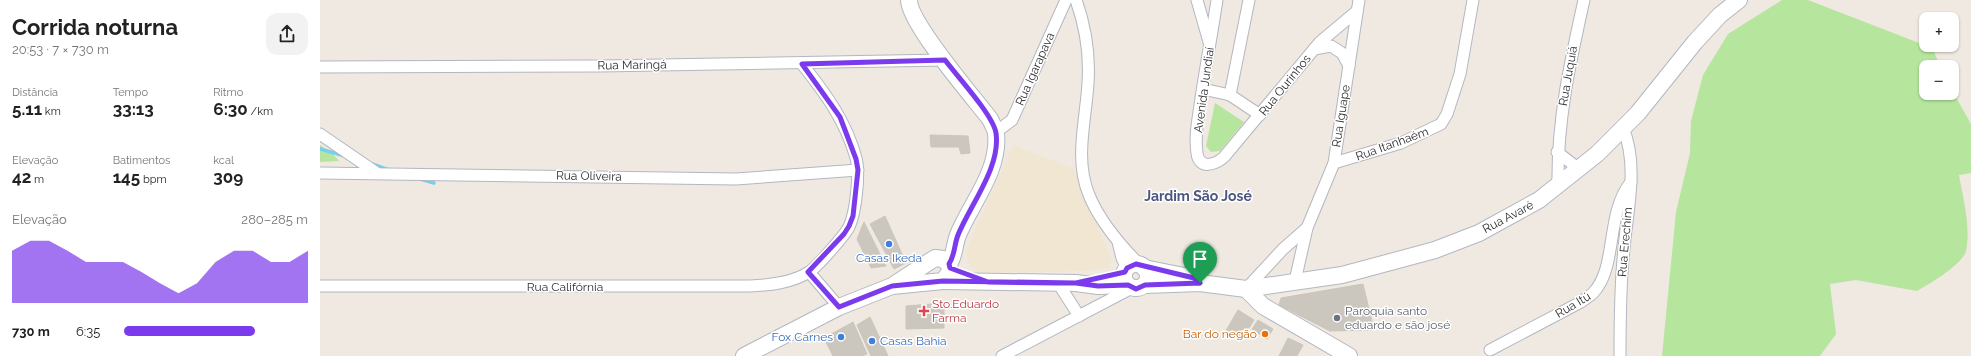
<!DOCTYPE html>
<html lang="pt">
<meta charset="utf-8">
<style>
:root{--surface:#fff;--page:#f2f2f2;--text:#222;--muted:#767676;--accent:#7c3aed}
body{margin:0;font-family:Raleway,sans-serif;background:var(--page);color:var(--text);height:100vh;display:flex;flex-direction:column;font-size:15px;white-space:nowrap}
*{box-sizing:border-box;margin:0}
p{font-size:13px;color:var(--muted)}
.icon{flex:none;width:22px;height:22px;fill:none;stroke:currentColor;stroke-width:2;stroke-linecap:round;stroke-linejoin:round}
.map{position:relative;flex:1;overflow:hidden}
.side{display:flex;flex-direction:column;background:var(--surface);width:320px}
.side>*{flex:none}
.tools{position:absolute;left:1599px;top:12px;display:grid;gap:8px}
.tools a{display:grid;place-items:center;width:40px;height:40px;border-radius:8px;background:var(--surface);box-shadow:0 1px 3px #0004;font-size:20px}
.pin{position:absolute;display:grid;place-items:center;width:34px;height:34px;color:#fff;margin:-41px -17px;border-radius:50% 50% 50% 0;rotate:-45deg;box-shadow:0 0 4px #0007}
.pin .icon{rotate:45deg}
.round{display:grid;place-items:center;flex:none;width:42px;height:42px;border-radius:12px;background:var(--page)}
.overview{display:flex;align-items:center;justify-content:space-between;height:68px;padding:0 12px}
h1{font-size:22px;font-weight:700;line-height:30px}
.figures{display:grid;grid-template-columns:repeat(3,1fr);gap:6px;height:68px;padding:4px 12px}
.figures div{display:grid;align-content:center}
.figures b{font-size:17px;font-weight:700}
.figures small{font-size:11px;font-weight:400}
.figures p{font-size:11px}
.chart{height:112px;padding:8px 12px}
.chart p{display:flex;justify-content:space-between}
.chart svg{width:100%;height:72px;margin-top:4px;fill:var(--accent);opacity:.7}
ul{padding:0 12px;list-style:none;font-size:13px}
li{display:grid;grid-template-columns:64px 48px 1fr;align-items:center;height:30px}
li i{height:10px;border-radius:5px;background:var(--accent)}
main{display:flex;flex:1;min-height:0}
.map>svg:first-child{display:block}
</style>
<main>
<section class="side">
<div class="overview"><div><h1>Corrida noturna</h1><p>20:53 · 7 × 730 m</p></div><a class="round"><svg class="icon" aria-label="share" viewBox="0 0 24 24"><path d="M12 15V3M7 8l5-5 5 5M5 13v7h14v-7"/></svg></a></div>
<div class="figures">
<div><p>Distância</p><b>5.11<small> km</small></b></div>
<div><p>Tempo</p><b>33:13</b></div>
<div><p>Ritmo</p><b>6:30<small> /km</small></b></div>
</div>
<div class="figures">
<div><p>Elevação</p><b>42<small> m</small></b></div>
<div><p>Batimentos</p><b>145<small> bpm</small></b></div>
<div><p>kcal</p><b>309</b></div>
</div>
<div class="chart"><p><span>Elevação</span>280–285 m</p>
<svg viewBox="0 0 160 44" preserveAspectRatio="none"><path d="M0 44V12L10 6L20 6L30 12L40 19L50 19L60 19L70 25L80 32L90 38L100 32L110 19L120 12L130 12L140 19L150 19L160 12V44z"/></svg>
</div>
<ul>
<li><b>730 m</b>6:35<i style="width:71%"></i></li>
</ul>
</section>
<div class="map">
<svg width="1651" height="356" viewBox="0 0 1651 356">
<rect width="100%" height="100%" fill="#efe9e1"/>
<path fill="#f0e6d1" d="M693,145L754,169L791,259L789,268L760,271L662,273L651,268L646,251Z"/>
<g fill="#b6e59e">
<path d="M1462,0H1488L1612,48L1621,67H1606V93H1632V90L1651,124V173L1639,175C1643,198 1651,227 1646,251C1642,265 1609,284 1597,291L1536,280L1510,284L1516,334L1500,356H1342L1356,212L1370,153L1371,121L1383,75L1408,34Z"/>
<path d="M895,103L924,122L900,151L891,152L886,146Z"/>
<path d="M0,145L13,154L19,161L0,162Z"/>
</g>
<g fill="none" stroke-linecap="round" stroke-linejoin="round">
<g stroke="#75cff0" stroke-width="3.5">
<path d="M0,149L25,156"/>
<path d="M52,164L69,170"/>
<path d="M100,179L114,183"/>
</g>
</g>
<g fill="#cbc7bf" stroke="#cbc5ba">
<path d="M610,135L648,136L650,153L641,154L639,147H611Z"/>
<path d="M565,216L586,263L574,269L550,224Z"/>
<path d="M544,222L566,266L551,268L537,239Z"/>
<path d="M1043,284L1054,330L1010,331L959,305L961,298Z"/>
<path d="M624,303V328L586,329V306Z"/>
<path d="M918,310L934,320L921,341L904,334Z"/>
<path d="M550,317L568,356H551L537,325Z"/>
<path d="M938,320L953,329L947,339L932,329Z"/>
<path d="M533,322L547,354L542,356H513L504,338Z"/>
<path d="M968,338L983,345L977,356H959Z"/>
</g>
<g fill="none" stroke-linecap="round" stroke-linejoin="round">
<defs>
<g id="street">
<path d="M756,0C766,28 770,54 768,83C766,120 754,159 769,195C780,222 800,245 820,265"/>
<path d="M877,0L889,42"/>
<path d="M897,0C892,33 886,65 881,98C879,115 874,135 877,153C879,170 895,165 904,157L1000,42L1037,11"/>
<path d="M994,49L1011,46L1022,53L1029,66"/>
<path d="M0,67L280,66L625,60"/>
<path d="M883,89L910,95L940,115"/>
<path d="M910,95L929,0"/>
<path d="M676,132L692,120L746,0"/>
<path d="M0,134L57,173"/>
<path d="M1237,152L1259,169"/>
<path d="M1014,163L1081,143L1121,124L1127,114L1140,74L1153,0"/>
<path d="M0,173L416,179L538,170"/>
<path d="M1238,185C1237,120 1250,63 1264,0"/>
<path d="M798,242L802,258L807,268"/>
<path d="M489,272L519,307"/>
<path d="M975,281L987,228L1014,163L1039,0"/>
<path d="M738,283L759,316"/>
<path d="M0,286H430C449,285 472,283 489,272C498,266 524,236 529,227C536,212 540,173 536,158C526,121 505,93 482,64"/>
<path d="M926,289L963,249L987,228"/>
<path d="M1170,350L1261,302C1265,299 1270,296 1273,293C1298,267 1285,214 1311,182"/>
<path d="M682,356L812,288"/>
<path d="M1300,356C1300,321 1300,284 1304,249C1307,210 1319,166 1303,128"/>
</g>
<g id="secondary">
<path d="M589,0C589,23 653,97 670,119C672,123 675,129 676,133C680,171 651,203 638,235C634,245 635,255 629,264"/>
<circle cx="816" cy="276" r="12"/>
<path d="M824,268L874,278L877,281"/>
<path d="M623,281L756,283L778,286L808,285"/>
<path d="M825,285L880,283L926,289L1022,275L1115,250L1159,233L1219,200L1277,154L1318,113L1375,42L1400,15L1419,0"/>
<path d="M926,289L943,306L1029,356"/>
<path d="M424,356L519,307L572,286L615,258L623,259L629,264L630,272L623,281L572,286"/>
</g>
</defs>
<use href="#street" stroke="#b4b7c1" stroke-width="13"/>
<use href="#secondary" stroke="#b4b7c1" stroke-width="18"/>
<use href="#street" stroke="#fff" stroke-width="11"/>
<use href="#secondary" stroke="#fff" stroke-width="16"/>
</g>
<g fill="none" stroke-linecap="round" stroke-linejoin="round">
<defs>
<path id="route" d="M880,283L825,285L816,289L808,285L778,286L756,283L623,281L572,286L519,307L488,272L524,234L529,226L533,216L538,170L536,159L520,117L482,64L625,60C637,76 673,115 676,133C681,167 650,205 638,235C634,245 635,255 629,264L630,268L668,282L738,283H756L805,272L807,268L816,264L874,278L880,283"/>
</defs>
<use href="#route" stroke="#fff" stroke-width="8"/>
<use href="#route" stroke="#7c3aed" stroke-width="5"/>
</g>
<g fill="#3f7fe0" stroke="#fff" stroke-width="1.5">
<circle cx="569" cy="244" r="4"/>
<circle cx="521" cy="337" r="4"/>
<circle cx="552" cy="341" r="4"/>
</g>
<path fill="#e0444e" stroke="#fff" stroke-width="1.5" d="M602 305h4v4h4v4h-4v4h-4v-4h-4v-4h4z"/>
<circle fill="#6b7280" stroke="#fff" stroke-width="1.5" cx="1017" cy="318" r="4"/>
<circle fill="#e8710a" stroke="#fff" stroke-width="1.5" cx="945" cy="334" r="4"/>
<g text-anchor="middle" stroke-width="3" stroke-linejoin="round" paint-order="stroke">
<g font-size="12" fill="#2e2e2e" stroke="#fff">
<text transform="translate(312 65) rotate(-1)" y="4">Rua Maringá</text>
<text transform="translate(715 69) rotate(-66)" y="4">Rua Igarapava</text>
<text transform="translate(1248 76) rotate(-80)" y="4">Rua Juquiá</text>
<text transform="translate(965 85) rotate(-51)" y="4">Rua Ourinhos</text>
<text transform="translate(884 90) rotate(-82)" y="4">Avenida Jundiaí</text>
<text transform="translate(1021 116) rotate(-81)" y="4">Rua Iguape</text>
<text transform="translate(1072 144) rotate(-20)" y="4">Rua Itanhaém</text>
<text transform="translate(269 176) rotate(1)" y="4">Rua Oliveira</text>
<text transform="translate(1188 217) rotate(-28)" y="4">Rua Avaré</text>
<text transform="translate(1305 242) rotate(-85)" y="4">Rua Erechim</text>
<text x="245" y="291">Rua Califórnia</text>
<text transform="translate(1253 305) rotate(-31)" y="4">Rua Itú</text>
</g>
<g font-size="12" fill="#366cbe" stroke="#fff">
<text x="569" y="262">Casas Ikeda</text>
<text x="513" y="341" text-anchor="end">Fox Carnes</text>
<text x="560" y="345" text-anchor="start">Casas Bahia</text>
</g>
<g font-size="12" fill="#be3a42" stroke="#fff" text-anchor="start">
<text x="612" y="308">Sto.Eduardo<tspan x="612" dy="14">Farma</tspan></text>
</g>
<g font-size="12" fill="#5b616d" stroke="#fff" text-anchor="start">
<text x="1025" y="315">Paroquia santo<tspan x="1025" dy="14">eduardo e são josé</tspan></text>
</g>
<g font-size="12" fill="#c56008" stroke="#fff" text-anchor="end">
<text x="937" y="338">Bar do negão</text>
</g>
<g font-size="14" font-weight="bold" fill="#4d5680" stroke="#fff">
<text x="878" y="201">Jardim São José</text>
</g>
</g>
</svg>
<div class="tools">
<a>+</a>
<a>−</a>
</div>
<div class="pin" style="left:880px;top:283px;background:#1e9e55"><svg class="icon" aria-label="arrive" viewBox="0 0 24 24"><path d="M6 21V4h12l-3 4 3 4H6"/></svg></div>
</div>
</main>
